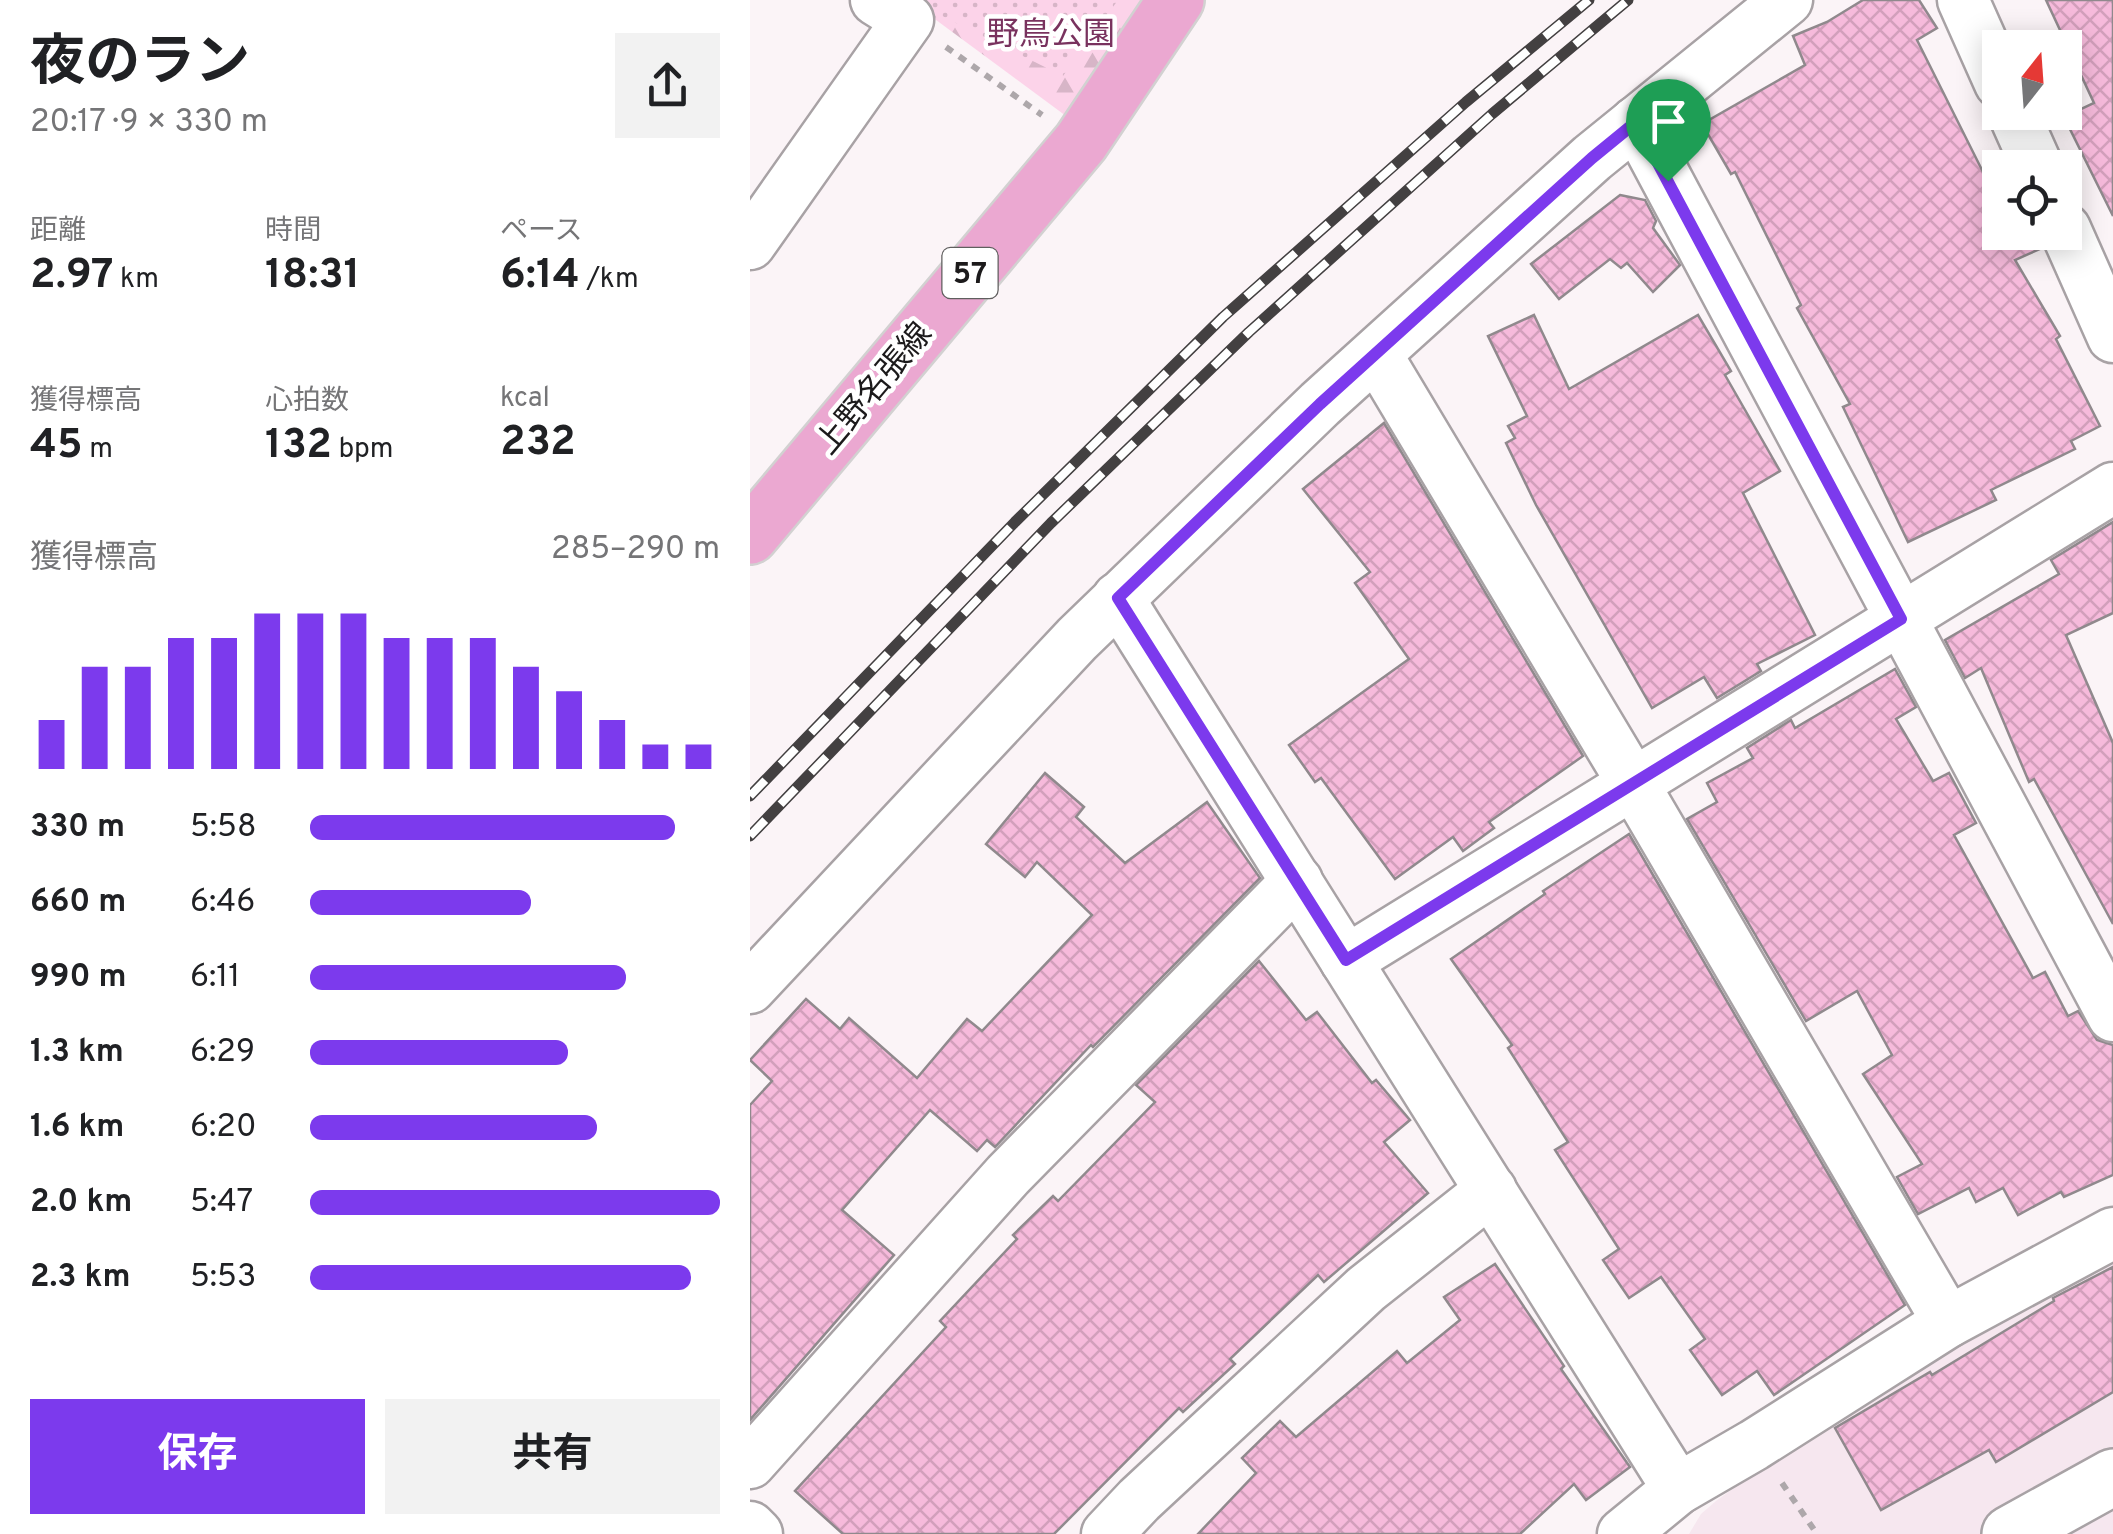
<!DOCTYPE html>
<html lang="ja">
<meta charset="utf-8">
<style>
:root{--surface:#fff;--page:#f2f2f2;--text:#202124;--muted:#757577;--accent:#7c3aed}
body{margin:0;font-family:Overpass,"Noto Sans JP",sans-serif;background:var(--page);color:var(--text);height:100vh;display:flex;flex-direction:column;font-size:38px;white-space:nowrap}
*{box-sizing:border-box;margin:0}
p{font-size:32px;color:var(--muted)}
.icon{flex:none;width:55px;height:55px;fill:none;stroke:currentColor;stroke-width:2;stroke-linecap:round;stroke-linejoin:round}
.map{position:relative;flex:1;overflow:hidden}
.details{display:flex;flex-direction:column;background:var(--surface);width:750px}
.details>*{flex:none}
.needle{width:65px;rotate:17deg}
.fabs{position:absolute;left:1232px;top:30px;display:grid;gap:20px}
.fabs a{display:grid;place-items:center;width:100px;height:100px;border-radius:0px;background:var(--surface);box-shadow:0 5px 25px #0003;font-size:50px}
.pin{position:absolute;display:grid;place-items:center;width:85px;height:85px;color:#fff;margin:-102px -42px;border-radius:50% 50% 50% 0;rotate:-45deg;box-shadow:0 0 10px #0007}
.pin .icon{rotate:45deg}
.round{display:grid;place-items:center;flex:none;width:105px;height:105px;border-radius:0px;background:var(--page)}
.summary{display:flex;align-items:center;justify-content:space-between;height:170px;padding:0 30px}
h1{font-size:55px;font-weight:700;line-height:75px}
.metrics{display:grid;grid-template-columns:repeat(3,1fr);gap:15px;height:170px;padding:10px 30px}
.metrics div{display:grid;align-content:center}
.metrics b{font-size:42px;font-weight:700}
.metrics small{font-size:28px;font-weight:400}
.metrics p{font-size:28px}
.chart{height:280px;padding:20px 30px}
.chart p{display:flex;justify-content:space-between}
.chart svg{width:100%;height:180px;margin-top:10px;stroke:var(--accent);stroke-width:6}
.primary-button{display:flex;gap:20px;margin-top:auto;padding:20px 30px}
.primary-button a{flex:1;height:115px;border-radius:0px;background:var(--accent);color:#fff;font-size:40px;font-weight:700;line-height:115px;text-align:center}
.primary-button a+a{background:var(--page);color:var(--text)}
ul{padding:0 30px;list-style:none;font-size:32px}
li{display:grid;grid-template-columns:160px 120px 1fr;align-items:center;height:75px}
li i{height:25px;border-radius:12px;background:var(--accent)}
main{display:flex;flex:1;min-height:0}
.map>svg:first-child{display:block}
</style>
<main>
<section class="details">
<div class="summary"><div><h1>夜のラン</h1><p>20:17 · 9 × 330 m</p></div><a class="round"><svg class="icon" aria-label="share" viewBox="0 0 24 24"><path d="M12 15V3M7 8l5-5 5 5M5 13v7h14v-7"/></svg></a></div>
<div class="metrics">
<div><p>距離</p><b>2.97<small> km</small></b></div>
<div><p>時間</p><b>18:31</b></div>
<div><p>ペース</p><b>6:14<small> /km</small></b></div>
</div>
<div class="metrics">
<div><p>獲得標高</p><b>45<small> m</small></b></div>
<div><p>心拍数</p><b>132<small> bpm</small></b></div>
<div><p>kcal</p><b>232</b></div>
</div>
<div class="chart"><p><span>獲得標高</span>285–290 m</p>
<svg viewBox="0 0 160 44" preserveAspectRatio="none"><path d="M5 44V32M15 44V19M25 44V19M35 44V12M45 44V12M55 44V6M65 44V6M75 44V6M85 44V12M95 44V12M105 44V12M115 44V19M125 44V25M135 44V32M145 44V38M155 44V38"/></svg>
</div>
<ul>
<li><b>330 m</b>5:58<i style="width:89%"></i></li>
<li><b>660 m</b>6:46<i style="width:54%"></i></li>
<li><b>990 m</b>6:11<i style="width:77%"></i></li>
<li><b>1.3 km</b>6:29<i style="width:63%"></i></li>
<li><b>1.6 km</b>6:20<i style="width:70%"></i></li>
<li><b>2.0 km</b>5:47<i style="width:100%"></i></li>
<li><b>2.3 km</b>5:53<i style="width:93%"></i></li>
</ul>
<div class="primary-button"><a>保存</a><a>共有</a></div>
</section>
<div class="map">
<svg width="1363" height="1534" viewBox="0 0 1363 1534">
<defs>
<pattern id="forest-firs" width="22" height="20" patternUnits="userSpaceOnUse" patternTransform="scale(2.5)"><rect width="22" height="20" fill="#fcd3e9"/><path d="M5 1l3.5 6h-7zM16 11l3.5 6h-7z" fill="#d7b5c7"/></pattern>
<pattern id="park-dots" width="8" height="8" patternUnits="userSpaceOnUse" patternTransform="scale(2.5)"><rect width="8" height="8" fill="#fcd3e9"/><path d="M2 2h.1M6 6h.1" fill="none" stroke="#d7b5c7" stroke-width="1.8" stroke-linecap="round"/></pattern>
<pattern id="building-cross-hatch" width="8" height="8" patternUnits="userSpaceOnUse" patternTransform="scale(2.5)"><rect width="8" height="8" fill="#f6badb"/><path d="M0 0l8 8M0 8l8-8" fill="none" stroke="#d29fbb"/></pattern>
</defs>
<rect width="100%" height="100%" fill="#fbf4f7"/>
<path fill="#f6e7ef" d="M1363,1261V1534H939L951,1514L966,1501L1084,1415L1205,1343Z"/>
<path fill="url(#forest-firs)" d="M159,0H395L316,116Z"/>
<path fill="url(#park-dots)" d="M160,0H368L313,76Z"/>
<g fill="url(#building-cross-hatch)" stroke="#90898d" stroke-width="2.5">
<path d="M1113,0H1169L1187,28L1167,40L1250,206V232H1287L1292,248L1265,260L1310,336L1306,339L1350,426L1321,441L1325,449L1241,490L1246,500L1158,542L1093,407L1100,404L1047,308L1051,305L985,172L981,174L952,124L1055,65L1043,36L1077,22Z"/>
<path d="M1296,0H1363V216L1314,117L1344,103Z"/>
<path d="M870,195L895,200L906,221L903,228L930,265L903,292L877,263L871,268L860,259L809,299L781,264Z"/>
<path d="M784,315L819,389L948,315L981,371L975,375L1030,471L993,493L1065,635L1007,664L1011,671L967,698L954,677L902,708L786,505L756,443L765,438L758,426L777,416L738,336Z"/>
<path d="M634,423L833,756L739,822L744,828L713,851L703,837L645,879L571,778L565,782L539,745L659,659L605,583L620,572L553,489Z"/>
<path d="M1363,522V613L1316,635L1363,743V924L1284,779L1279,782L1231,668L1215,678L1195,640L1309,574L1301,560Z"/>
<path d="M1145,669L1166,707L1146,719L1183,781L1199,773L1226,823L1204,835L1283,978L1295,972L1318,1016L1328,1011L1347,1040L1363,1045V1175L1314,1197L1311,1192L1268,1215L1253,1188L1226,1202L1219,1188L1168,1214L1147,1177L1172,1164L1113,1074L1142,1055L1107,991L1056,1021L937,819L967,802L957,783L1003,758L997,748L1041,720L1045,728Z"/>
<path d="M295,773L334,807L326,817L375,863L457,802L510,878L343,1047L341,1045L245,1147L237,1140L227,1151L180,1110L92,1210L144,1255L0,1420V1105L22,1081L0,1060L56,999L90,1029L99,1018L167,1078L217,1019L232,1031L342,915L287,862L275,877L236,844Z"/>
<path d="M879,834L1155,1305L1024,1395L1007,1371L972,1395L940,1350L955,1339L911,1277L879,1298L853,1260L869,1249L805,1150L818,1142L758,1048L762,1045L701,959L795,894L793,891Z"/>
<path d="M509,961L556,1020L567,1012L622,1083L626,1080L660,1120L634,1142L678,1193L574,1282L568,1275L480,1359L485,1364L433,1412L429,1408L304,1534H93L45,1491L196,1327L190,1321L267,1239L263,1235L303,1196L308,1201L405,1102L386,1085Z"/>
<path d="M745,1264L814,1366L811,1369L880,1467L836,1500L824,1484L770,1534H448L506,1473L492,1458L530,1421L546,1437L647,1351L657,1363L710,1320L694,1297Z"/>
<path d="M1363,1267V1392L1246,1462L1239,1450L1131,1510L1085,1428L1180,1372L1182,1375L1304,1301L1303,1298Z"/>
</g>
<g fill="none" stroke-linecap="round" stroke-linejoin="round">
<defs>
<g id="minor">
<path d="M1213,0L1250,83"/>
<path d="M1263,112L1288,168"/>
<path d="M886,122L1363,1016"/>
<path d="M1315,229L1363,337"/>
<path d="M0,244L158,20L126,0"/>
<path d="M626,354L884,785L1198,1322"/>
<path d="M368,598L928,1489"/>
<path d="M596,961L1363,488"/>
<path d="M0,988L327,639L570,404L842,158L1037,0"/>
<path d="M0,1463L258,1175L547,881"/>
<path d="M0,1527L7,1534"/>
<path d="M357,1534L389,1500L616,1289L741,1190"/>
<path d="M873,1534L928,1489L1004,1445L1198,1322L1363,1233"/>
</g>
<path id="tertiary" d="M1260,1534L1363,1477"/>
<path id="primary" d="M0,536L331,142L426,0"/>
</defs>
<use href="#minor" stroke="#a8a2a5" stroke-width="55"/>
<use href="#tertiary" stroke="#a8a2a5" stroke-width="60"/>
<use href="#primary" stroke="#d2d1d1" stroke-width="60"/>
<g stroke="#ada7aa" stroke-width="6" stroke-dasharray="8 8" stroke-linecap="butt">
<path d="M196,47L292,115"/>
<path d="M1032,1483L1067,1534"/>
</g>
<use href="#minor" stroke="#fff" stroke-width="50"/>
<use href="#tertiary" stroke="#fff" stroke-width="55"/>
<use href="#primary" stroke="#eba8d1" stroke-width="55"/>
<defs>
<g id="rail">
<path d="M0,796L265,522L473,317L716,102L839,0"/>
<path d="M0,836L301,523L499,332L742,114L878,0"/>
</g>
</defs>
<use href="#rail" stroke="#434041" stroke-width="11"/>
<use href="#rail" stroke="#fff" stroke-width="8" stroke-dasharray="22" stroke-linecap="butt"/>
</g>
<g fill="none" stroke-linecap="round" stroke-linejoin="round">
<defs>
<path id="route" d="M886,122L1151,619L596,960L368,598L570,404L842,158Z"/>
</defs>
<use href="#route" stroke="#fff" stroke-width="20"/>
<use href="#route" stroke="#7c3aed" stroke-width="12"/>
</g>
<g text-anchor="middle" stroke-width="9" stroke-linejoin="round" paint-order="stroke">
<rect fill="#fff" stroke="#605f5f" stroke-width="2.5" x="192.5" y="248" width="55" height="50" rx="8"/>
<g font-size="30" font-weight="bold" fill="#1c1a1b">
<text x="220" y="283">57</text>
</g>
<g font-size="32" fill="#79325e" stroke="#fff">
<text x="301" y="44">野鳥公園</text>
</g>
<g font-size="32" fill="#1c1a1b" stroke="#fff">
<text transform="translate(123 388) rotate(-50)" y="11">上野名張線</text>
</g>
</g>
</svg>
<div class="fabs">
<a><svg class="needle" viewBox="-14 -14 28 28"><path d="M0-13l5 13h-10z" fill="#e53935"/><path d="M0 13l5-13h-10z" fill="#757577"/></svg></a>
<a><svg class="icon" aria-label="locate" viewBox="0 0 24 24"><circle cx="12" cy="12" r="6"/><path d="M12 2v4M12 18v4M2 12h4M18 12h4"/></svg></a>
</div>
<div class="pin" style="left:918px;top:181px;background:#1e9e55"><svg class="icon" aria-label="arrive" viewBox="0 0 24 24"><path d="M6 21V4h12l-3 4 3 4H6"/></svg></div>
</div>
</main>
